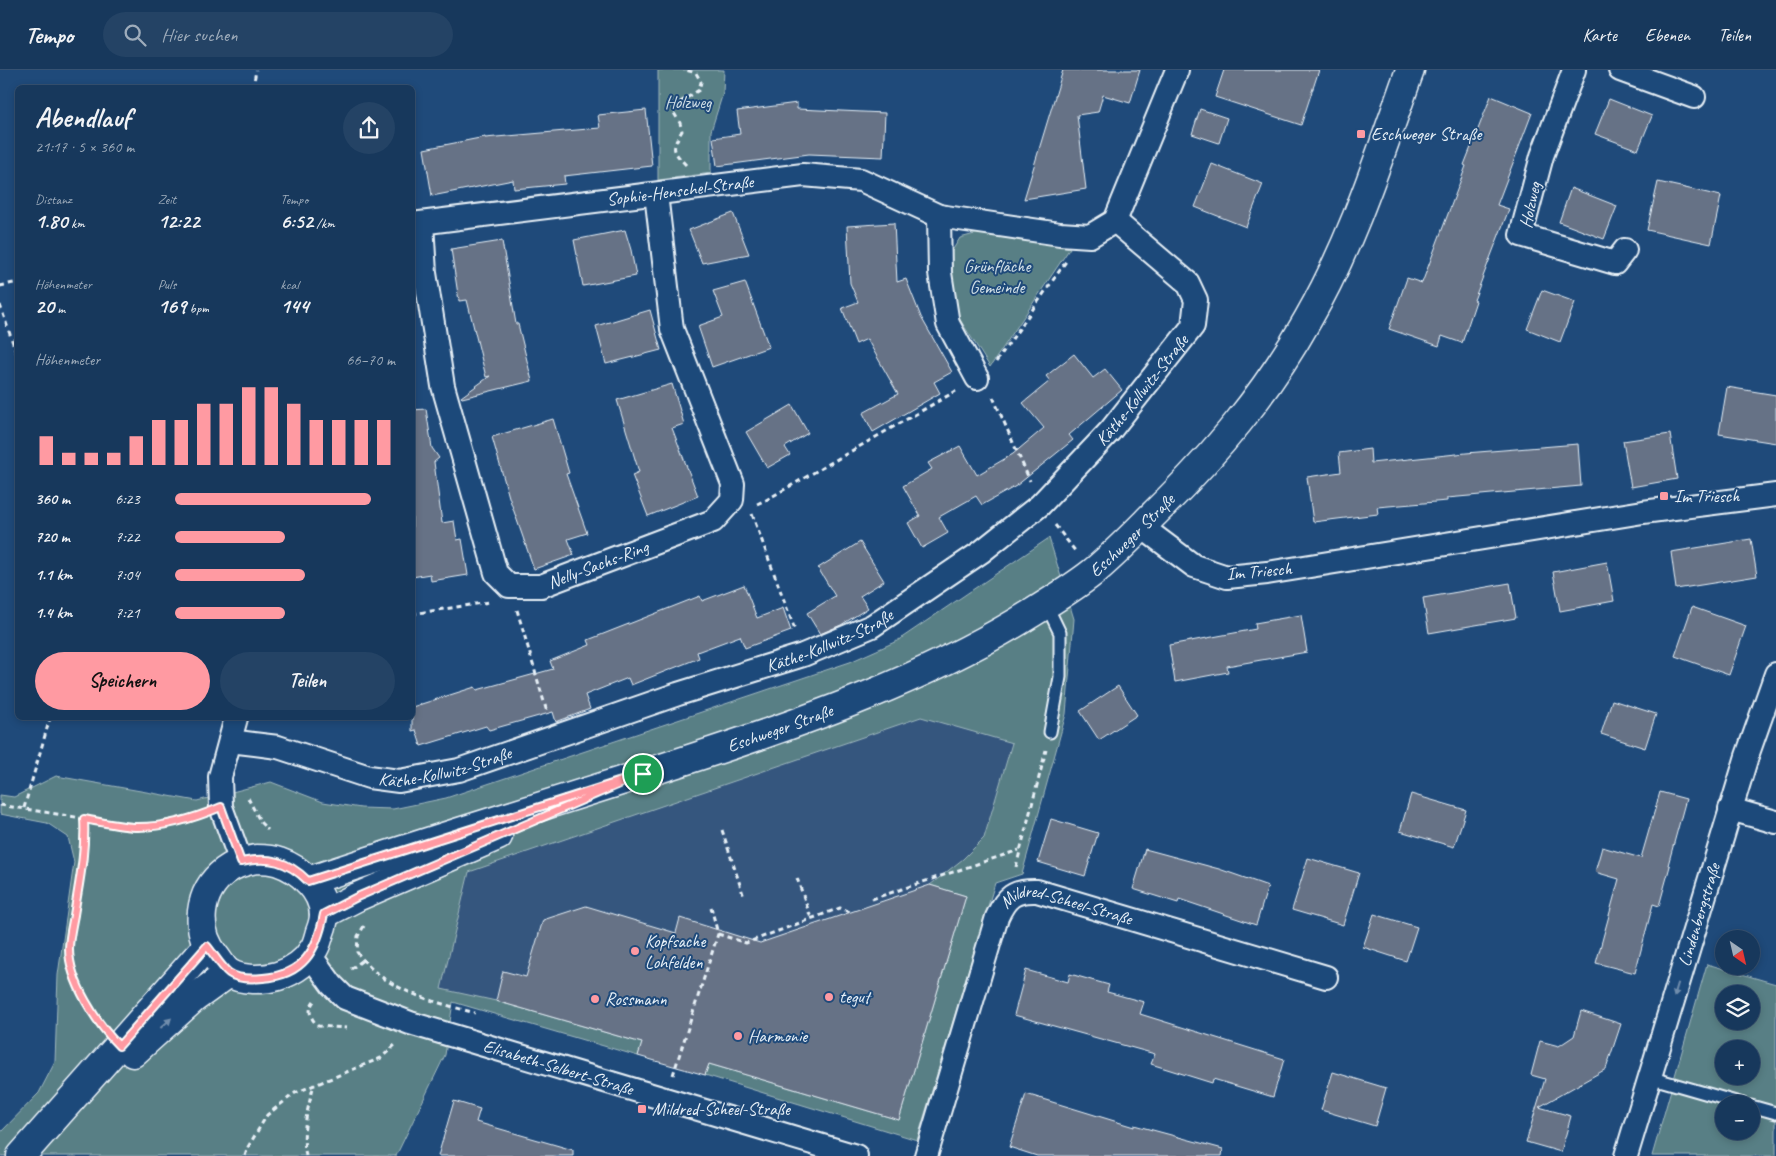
<!DOCTYPE html>
<html lang="de">
<meta charset="utf-8">
<style>
:root{--surface:#17385c;--page:#244365;--text:#f1f3f6;--muted:#9eacbb;--line:#365272;--accent:#ff9aa2}
body{margin:0;font-family:Caveat,sans-serif;background:var(--page);color:var(--text);height:100vh;display:flex;flex-direction:column;font-size:19px;white-space:nowrap}
*{box-sizing:border-box;margin:0}
p{font-size:16px;color:var(--muted)}
.icon{flex:none;width:28px;height:28px;fill:none;stroke:currentColor;stroke-width:2;stroke-linecap:round;stroke-linejoin:round}
.map{position:relative;flex:1;overflow:hidden}
.sheet{position:absolute;left:15px;top:15px;width:400px;height:635px;display:flex;flex-direction:column;background:var(--surface);border-radius:8px;box-shadow:0 2px 8px #0003,0 0 0 1px var(--line)}
.sheet>*{flex:none}
.needle{width:32px;rotate:146deg}
.tools{position:absolute;left:1715px;top:860px;display:grid;gap:10px}
.tools a{display:grid;place-items:center;width:45px;height:45px;border-radius:50%;background:var(--surface);box-shadow:0 2px 8px #0003,0 0 0 1px var(--line);font-size:25px}
.pin{position:absolute;display:grid;place-items:center;width:42px;height:42px;color:#fff;margin:-21px;border:2px solid #fff;border-radius:50%;box-shadow:0 1px 5px #0007}
.round{display:grid;place-items:center;flex:none;width:52px;height:52px;border-radius:26px;background:var(--page)}
.overview{display:flex;align-items:center;justify-content:space-between;height:85px;padding:0 20px}
h1{font-size:28px;font-weight:800;line-height:38px}
.stats{display:grid;grid-template-columns:repeat(3,1fr);gap:8px;height:85px;padding:5px 20px}
.stats div{display:grid;align-content:center}
.stats b{font-size:21px;font-weight:800}
.stats small{font-size:14px;font-weight:400}
.stats p{font-size:14px}
.chart{height:140px;padding:10px 20px}
.chart p{display:flex;justify-content:space-between}
.chart svg{width:100%;height:90px;margin-top:5px;stroke:var(--accent);stroke-width:6}
.button{display:flex;gap:10px;margin-top:auto;padding:10px 20px}
.button a{flex:1;height:58px;border-radius:30px;background:var(--accent);color:#111;font-size:20px;font-weight:800;line-height:58px;text-align:center}
.button a+a{background:var(--page);color:var(--text)}
ul{padding:0 20px;list-style:none;font-size:16px}
li{display:grid;grid-template-columns:80px 60px 1fr;align-items:center;height:38px}
li i{height:12px;border-radius:6px;background:var(--accent)}
header{display:flex;align-items:center;gap:30px;box-sizing:border-box;height:70px;padding:0 25px;background:var(--surface);border-bottom:1px solid var(--line)}
header strong{font-size:24px}
nav{display:flex;gap:28px;margin-inline-start:auto;font-size:18px}
.search{width:350px;height:45px;background:var(--page);display:flex;align-items:center;gap:12px;box-sizing:border-box;padding:0 18px;border-radius:28px;color:var(--muted);font-size:19px}
.map>svg:first-child{display:block}
</style>
<header>
<strong>Tempo</strong>
<div class="search"><svg class="icon" aria-label="search" viewBox="0 0 24 24"><circle cx="10" cy="10" r="6"/><path d="M15 15l6 6"/></svg>Hier suchen</div>
<nav><a>Karte</a><a>Ebenen</a><a>Teilen</a></nav>
</header>
<div class="map">
<svg width="1776" height="1086" viewBox="0 0 1776 1086">
<rect width="100%" height="100%" fill="#1f4a7a"/>
<filter id="ink" filterUnits="userSpaceOnUse"><feTurbulence type="fractalNoise" baseFrequency=".02" numOctaves="2"/><feDisplacementMap in="SourceGraphic" scale="10" xChannelSelector="R" yChannelSelector="G"/><feConvolveMatrix kernelMatrix="1 2 1 2 8 2 1 2 1" color-interpolation-filters="sRGB"/></filter>
<g filter="url(#ink)">
<path fill="#34567e" d="M921,647L1012,673L984,768L963,789L930,815L966,826L899,1050L710,994L705,1005L638,986L460,924L440,919L469,802Z"/>
<g fill="#587f85" stroke="#a0b8be" fill-rule="evenodd">
<path d="M658,0H724L723,23L711,61V103L658,110Z"/>
<path d="M993,159L1070,178L990,297L959,248L954,229L950,184L960,168Z"/>
<path d="M1049,468L1074,549L1066,644L1022,804L995,813L917,1070L705,1005L709,994L899,1050L966,826L930,815L963,789L984,768L1012,673L921,647L469,802L441,919L496,931L642,973L638,986L453,932L445,985L396,1086H0V1063L39,1023L55,992L58,905L74,792L68,767L47,753L0,744V725L14,727L56,706L197,731L271,712L323,732L361,738L393,739L446,728L850,592L897,571Z"/>
<path d="M1707,894L1776,914V1086H1652ZM1724,924H1751V951H1724ZM1724,979H1751V1006H1724ZM1724,1034H1751V1061H1724Z"/>
</g>
<g fill="#667286" stroke="#e8f1f8">
<path d="M1063,0H1140L1130,33L1103,25L1098,42L1077,45L1086,119L1024,129Z"/>
<path d="M1224,0H1319L1301,55L1215,27Z"/>
<path d="M1491,26L1532,43L1497,135L1509,139L1474,230L1476,231L1462,273L1442,266L1439,276L1389,259L1407,208L1422,213L1466,96L1464,95Z"/>
<path d="M1609,29L1652,46L1638,80L1595,64Z"/>
<path d="M797,33V39L885,43L883,87L809,84L717,96L713,68L740,64L737,41Z"/>
<path d="M1200,39L1227,48L1219,73L1192,64Z"/>
<path d="M646,40L652,96L564,106L565,114L514,119L513,110L432,126L424,79L485,67V68L600,58L598,45Z"/>
<path d="M1212,94L1263,114L1246,157L1195,137Z"/>
<path d="M1658,112L1721,126L1711,174L1647,160Z"/>
<path d="M1571,118L1617,136L1604,169L1559,152Z"/>
<path d="M733,143L749,184L702,193L689,160Z"/>
<path d="M894,153L897,212L906,209L921,247L952,302L934,312L940,323L873,362L863,343L898,324L867,269L856,274L842,238L858,232L850,213L847,156Z"/>
<path d="M625,160L631,180L636,206L583,216L574,170Z"/>
<path d="M502,171L516,254H518L532,311L462,328L461,327L490,306L486,307L467,230L459,231L451,179Z"/>
<path d="M745,212L769,277L712,297L698,256L723,247L713,221Z"/>
<path d="M1542,220L1575,232L1560,272L1527,259Z"/>
<path d="M650,240L661,280L606,294L596,256Z"/>
<path d="M1074,284L1093,308L1105,299L1122,320L1069,365L1073,370L1016,416L982,435L976,426L939,447L948,463L922,478L908,453L920,446L903,416L932,399L928,393L960,376L977,405L1013,384L1044,358L1023,333L1050,311L1046,306Z"/>
<path d="M672,314L684,354L672,358L698,426L648,446L632,405L639,402L617,330Z"/>
<path d="M1727,317L1776,325V373L1719,364Z"/>
<path d="M792,335L808,363L785,377L790,385L767,398L746,362Z"/>
<path d="M426,339L432,378L439,388L434,392L442,453L454,451L457,470L462,469L468,505L431,511L430,504L412,507V340Z"/>
<path d="M553,349L569,403L566,404L587,463L568,469L574,485L534,499L509,427L492,367Z"/>
<path d="M1670,364L1677,409L1631,417L1623,371Z"/>
<path d="M1578,374L1581,416L1447,428V431L1377,437L1378,444L1313,452L1307,407L1341,402L1339,383L1370,379L1371,393L1466,383Z"/>
<path d="M1751,469L1757,506L1676,519L1671,482Z"/>
<path d="M860,472L884,511L860,526L868,538L841,555L820,564L807,543L835,526L818,498Z"/>
<path d="M1607,492L1614,531L1560,541L1553,502Z"/>
<path d="M1510,513L1516,548L1429,563L1423,528Z"/>
<path d="M744,515L757,548L783,538L791,561L745,578L740,566L697,582L699,588L631,615L628,608L585,625L590,639L556,652L553,642L489,660L486,656L421,676L416,660L412,661V637L475,617L477,620L553,599L550,591L590,575L588,570L700,526L702,531Z"/>
<path d="M1692,537L1746,556L1729,605L1675,586Z"/>
<path d="M1301,545L1307,582L1227,596L1228,602L1175,612L1169,575L1256,559L1255,553Z"/>
<path d="M1118,616L1137,645L1099,670L1080,641Z"/>
<path d="M1612,630L1656,644L1645,678L1601,664Z"/>
<path d="M1660,722L1686,729L1668,795L1670,796L1659,836L1653,834L1635,903L1596,893L1619,809L1595,802L1602,777L1641,788Z"/>
<path d="M1411,724L1466,740L1454,777L1400,761Z"/>
<path d="M1051,749L1098,763L1085,806L1038,792Z"/>
<path d="M1145,779L1219,799L1268,816L1256,855L1179,829L1178,833L1133,819Z"/>
<path d="M1308,788L1359,803L1343,855L1292,840Z"/>
<path d="M930,815L966,826L899,1050L709,994L705,1005L638,986L642,973L496,931L503,901L526,907L543,850L586,836L676,863L680,848L760,873Z"/>
<path d="M1374,844L1417,857L1406,891L1363,877Z"/>
<path d="M1026,900L1068,912L1070,904L1109,915L1107,922L1144,932L1140,944L1284,989L1273,1027L1213,1009L1212,1013L1151,994L1155,984L1014,945Z"/>
<path d="M1581,941L1621,954L1606,999L1539,1037L1571,1046L1561,1082L1526,1072L1545,1009L1531,1005L1540,971L1559,976L1574,966Z"/>
<path d="M1333,1002L1386,1018L1375,1056L1321,1040Z"/>
<path d="M1026,1024L1134,1057V1055L1223,1079L1222,1086H1037L1009,1077Z"/>
<path d="M454,1031L480,1039L476,1052L573,1080V1086H438Z"/>
</g>
<g fill="none" stroke-linecap="round" stroke-linejoin="round">
<defs>
<g id="lane">
<path d="M1046,534L1060,563V607L1050,662"/>
<path d="M1649,1007L1743,1034"/>
<path d="M1751,1036L1776,1043"/>
</g>
<g id="street">
<path d="M1574,0L1542,86L1521,165L1615,193L1625,180"/>
<path d="M1620,0L1694,27"/>
<path d="M939,146L940,203L948,254L977,308"/>
<path id="s1" d="M422,153L425,203L443,316L496,503L509,516H541L713,451L732,430L733,414L672,259L656,124"/>
<path id="s2" d="M412,154L803,105L861,110L939,146L1060,164L1090,166L1115,151L1177,0"/>
<path d="M1142,457L1194,496L1227,507L1267,503L1643,442L1776,425"/>
<path d="M236,648L220,707L221,737L241,792"/>
<path id="s3" d="M230,671L278,677L369,707L399,711L459,700L678,624L803,585L872,556L981,482L1040,435L1110,361L1193,256L1196,230L1188,213L1115,151"/>
<path d="M1730,739L1776,752"/>
<path id="s4" d="M310,885L332,915L345,928L410,953L856,1086"/>
<path id="s5" d="M926,1086L997,847C1006,827 1014,820 1037,821L1326,907"/>
<path id="s6" d="M1626,1086L1747,686L1776,604"/>
</g>
<g id="secondary">
<path d="M256,789C264,789 271,789 279,792C300,799 323,820 324,844C324,849 322,857 320,862C318,868 317,875 313,880C305,894 293,901 278,906C264,910 242,911 229,903C224,900 219,891 215,886C194,860 198,822 225,801C234,794 245,791 256,789Z"/>
<path id="s7" d="M308,811C442,766 577,726 711,682C817,647 922,609 1019,551C1043,536 1069,521 1092,503C1114,485 1135,463 1155,443C1216,383 1266,324 1308,249C1353,171 1380,84 1410,0"/>
<path d="M324,844L357,827L498,766"/>
<path d="M133,983L193,929L229,903"/>
<path d="M21,1086L207,876"/>
</g>
</defs>
<use href="#lane" stroke="#e8f1f8" stroke-width="15"/>
<use href="#street" stroke="#e8f1f8" stroke-width="26"/>
<use href="#secondary" stroke="#e8f1f8" stroke-width="31"/>
<g stroke="#e8f1f8" stroke-width="3" stroke-dasharray="5 4" stroke-linecap="butt">
<path d="M253,18L256,0"/>
<path d="M686,95C672,80 671,79 682,61L680,53L674,43L679,33L699,20L701,12L696,3L686,0"/>
<path d="M0,216L18,212"/>
<path d="M0,235L18,288"/>
<path d="M996,292L1067,190"/>
<path d="M993,327L1030,411"/>
<path d="M757,434L766,430L956,321"/>
<path d="M752,444L795,560"/>
<path d="M1055,455L1076,482"/>
<path d="M517,540L547,642"/>
<path d="M412,544L489,532"/>
<path d="M248,728L261,753L268,760"/>
<path d="M0,735L138,757L172,754L199,746"/>
<path d="M24,738L50,648"/>
<path d="M84,749C86,781 79,813 74,844C72,860 66,877 70,893C75,916 89,936 101,955"/>
<path d="M722,760L744,827"/>
<path d="M1016,797L1046,680"/>
<path d="M797,808L811,848"/>
<path d="M872,829L1019,780"/>
<path d="M364,856L358,866L357,882C384,921 433,931 475,943"/>
<path d="M718,864L746,873L840,838L850,842"/>
<path d="M351,899L363,890"/>
<path d="M314,931C307,940 310,948 318,956L347,958"/>
<path d="M673,1005L718,864L711,837"/>
<path d="M245,1086L248,1077L267,1045L295,1023L381,988L396,974"/>
<path d="M306,1086C301,1061 308,1038 314,1014"/>
</g>
<use href="#lane" stroke="#1f4a7a" stroke-width="11"/>
<use href="#street" stroke="#1f4a7a" stroke-width="22"/>
<use href="#secondary" stroke="#1f4a7a" stroke-width="28"/>
</g>
<defs><path id="oneway-solid" d="M-6-.8H1V-3.2L6.5 0L1 3.2V.8H-6Z" transform="scale(1.25)"/></defs>
<g fill="#6f8dac">
<use href="#oneway-solid" transform="translate(1676 920) rotate(107)"/>
<use href="#oneway-solid" transform="translate(166 953) rotate(-42)"/>
</g>
</g>
<g fill="none" stroke-linecap="round" stroke-linejoin="round" filter="url(#ink)">
<defs>
<path id="route" d="M643,704L357,827L324,844C317,881 303,905 263,908C253,909 237,909 229,903C222,898 213,883 207,876L119,976C97,954 69,911 69,879C69,868 72,856 74,845C79,813 86,782 84,749C102,752 121,757 138,757C167,757 195,748 221,737L241,792C269,786 288,791 308,811Z"/>
</defs>
<use href="#route" stroke="#fff" stroke-width="10"/>
<use href="#route" stroke="#ff9aa2" stroke-width="6"/>
</g>
<g fill="#ff9aa2" stroke="#1f4a7a" stroke-width="2">
<rect x="1356" y="59" width="10" height="10" rx="2.5"/>
<rect x="1659" y="421" width="10" height="10" rx="2.5"/>
<circle cx="635" cy="881" r="5"/>
<circle cx="829" cy="927" r="5"/>
<circle cx="595" cy="929" r="5"/>
<circle cx="738" cy="966" r="5"/>
<rect x="637" y="1034" width="10" height="10" rx="2.5"/>
</g>
<g text-anchor="middle" stroke-width="4" stroke-linejoin="round" paint-order="stroke">
<g font-size="18" fill="#d2e0e7" stroke="#1f4a7a">
<text x="688" y="38">Holzweg</text>
<text x="997" y="202">Grünfläche<tspan x="997" dy="21">Gemeinde</tspan></text>
</g>
<g font-size="18" fill="#e8f1f8" stroke="#1f4a7a" text-anchor="start">
<text x="1371" y="70">Eschweger Straße</text>
<text x="1674" y="432">Im Triesch</text>
<text x="645" y="877">Kopfsache<tspan x="645" dy="21">Lohfelden</tspan></text>
<text x="839" y="933">tegut</text>
<text x="605" y="935">Rossmann</text>
<text x="748" y="972">Harmonie</text>
<text x="652" y="1045">Mildred-Scheel-Straße</text>
</g>
<g font-size="18" fill="#e8f1f8" stroke="#1f4a7a">
<text dy="6" stroke="none"><textPath href="#s2" startOffset="270">Sophie-Henschel-Straße</textPath></text>
<text transform="translate(1530 135) rotate(-78)" y="6">Holzweg</text>
<text dy="6" stroke="none"><textPath href="#s3" startOffset="1034">Käthe-Kollwitz-Straße</textPath></text>
<text dy="6" stroke="none"><textPath href="#s7" startOffset="901">Eschweger Straße</textPath></text>
<text dy="6" stroke="none"><textPath href="#s1" startOffset="470">Nelly-Sachs-Ring</textPath></text>
<text transform="translate(1259 501) rotate(-5)" y="6">Im Triesch</text>
<text dy="6" stroke="none"><textPath href="#s3" startOffset="628">Käthe-Kollwitz-Straße</textPath></text>
<text dy="6" stroke="none"><textPath href="#s7" startOffset="496">Eschweger Straße</textPath></text>
<text dy="6" stroke="none"><textPath href="#s3" startOffset="222">Käthe-Kollwitz-Straße</textPath></text>
<text dy="6" stroke="none"><textPath href="#s6" startOffset="252">Lindenbergstraße</textPath></text>
<text dy="6" stroke="none"><textPath href="#s5" startOffset="331">Mildred-Scheel-Straße</textPath></text>
<text dy="6" stroke="none"><textPath href="#s4" startOffset="280">Elisabeth-Selbert-Straße</textPath></text>
</g>
</g>
</svg>
<div class="tools">
<a><svg class="needle" viewBox="-14 -14 28 28"><path d="M0-13l5 13h-10z" fill="#e53935"/><path d="M0 13l5-13h-10z" fill="#9eacbb"/></svg></a>
<a><svg class="icon" aria-label="layers" viewBox="0 0 24 24"><path d="M12 4l9 5-9 5-9-5zM3 14l9 5 9-5"/></svg></a>
<a>+</a>
<a>−</a>
</div>
<div class="pin" style="left:643px;top:704px;background:#1e9e55"><svg class="icon" aria-label="arrive" viewBox="0 0 24 24"><path d="M6 21V4h12l-3 4 3 4H6"/></svg></div>
<section class="sheet">
<div class="overview"><div><h1>Abendlauf</h1><p>21:17 · 5 × 360 m</p></div><a class="round"><svg class="icon" aria-label="share" viewBox="0 0 24 24"><path d="M12 15V3M7 8l5-5 5 5M5 13v7h14v-7"/></svg></a></div>
<div class="stats">
<div><p>Distanz</p><b>1.80<small> km</small></b></div>
<div><p>Zeit</p><b>12:22</b></div>
<div><p>Tempo</p><b>6:52<small> /km</small></b></div>
</div>
<div class="stats">
<div><p>Höhenmeter</p><b>20<small> m</small></b></div>
<div><p>Puls</p><b>169<small> bpm</small></b></div>
<div><p>kcal</p><b>144</b></div>
</div>
<div class="chart"><p><span>Höhenmeter</span>66–70 m</p>
<svg viewBox="0 0 160 44" preserveAspectRatio="none"><path d="M5 44V30M15 44V38M25 44V38M35 44V38M45 44V30M55 44V22M65 44V22M75 44V14M85 44V14M95 44V6M105 44V6M115 44V14M125 44V22M135 44V22M145 44V22M155 44V22"/></svg>
</div>
<ul>
<li><b>360 m</b>6:23<i style="width:89%"></i></li>
<li><b>720 m</b>7:22<i style="width:50%"></i></li>
<li><b>1.1 km</b>7:04<i style="width:59%"></i></li>
<li><b>1.4 km</b>7:21<i style="width:50%"></i></li>
</ul>
<div class="button"><a>Speichern</a><a>Teilen</a></div>
</section>
</div>
